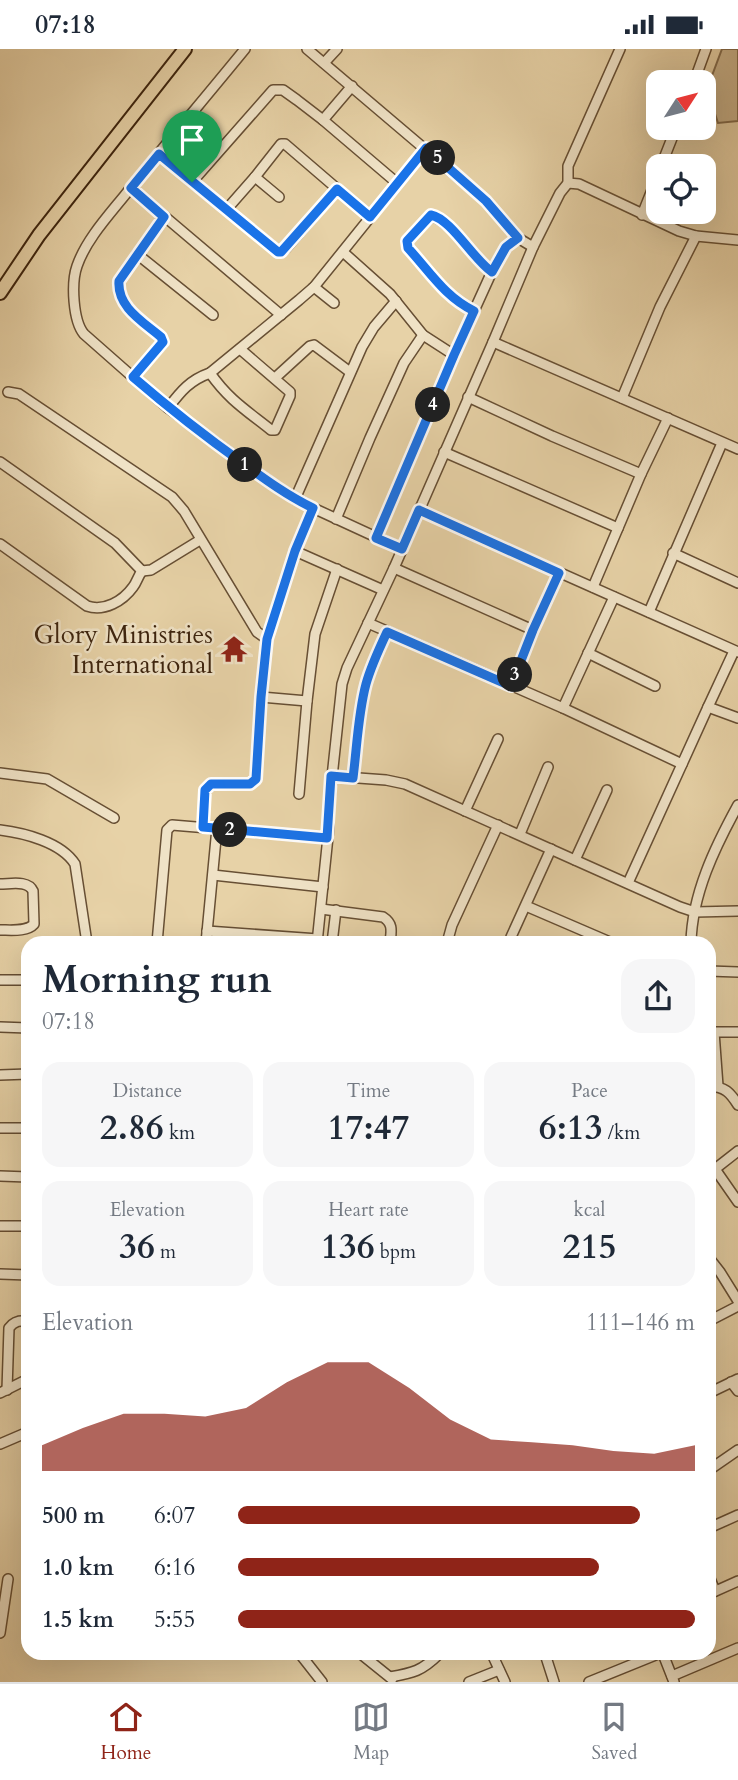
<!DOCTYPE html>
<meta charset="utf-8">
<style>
:root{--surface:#fff;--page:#f6f6f7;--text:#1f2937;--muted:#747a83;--line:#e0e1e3;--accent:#8f2418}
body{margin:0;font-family:Cardo,serif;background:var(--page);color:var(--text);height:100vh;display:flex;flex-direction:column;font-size:26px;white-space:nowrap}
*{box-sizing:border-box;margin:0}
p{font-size:23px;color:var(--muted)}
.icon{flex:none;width:38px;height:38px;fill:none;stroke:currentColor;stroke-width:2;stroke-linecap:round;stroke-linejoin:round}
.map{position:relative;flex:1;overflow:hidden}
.side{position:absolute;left:21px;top:887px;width:695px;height:724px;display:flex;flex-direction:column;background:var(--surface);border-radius:21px;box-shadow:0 7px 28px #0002}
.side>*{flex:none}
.needle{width:46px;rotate:54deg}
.controls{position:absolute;left:646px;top:21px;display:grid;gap:14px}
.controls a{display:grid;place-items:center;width:70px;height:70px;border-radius:14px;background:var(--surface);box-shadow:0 7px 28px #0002;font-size:35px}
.pin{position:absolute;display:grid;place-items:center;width:60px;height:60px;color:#fff;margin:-72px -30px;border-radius:50% 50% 50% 0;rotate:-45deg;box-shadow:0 0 7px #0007}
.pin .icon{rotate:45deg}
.km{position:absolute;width:35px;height:35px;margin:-18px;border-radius:50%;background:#222;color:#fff;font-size:19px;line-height:35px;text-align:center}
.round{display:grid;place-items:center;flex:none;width:74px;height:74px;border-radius:21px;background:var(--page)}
.summary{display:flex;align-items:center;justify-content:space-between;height:119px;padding:0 21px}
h1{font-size:38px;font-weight:800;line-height:52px}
.stats{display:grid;grid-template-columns:repeat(3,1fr);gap:10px;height:119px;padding:7px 21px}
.stats div{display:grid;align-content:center;border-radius:18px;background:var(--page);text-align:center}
.stats b{font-size:35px;font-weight:800}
.stats small{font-size:19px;font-weight:400}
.stats p{font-size:19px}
.chart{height:196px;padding:14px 21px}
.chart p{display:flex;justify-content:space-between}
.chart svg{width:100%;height:126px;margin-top:7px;fill:var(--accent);opacity:.7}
ul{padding:0 21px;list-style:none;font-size:23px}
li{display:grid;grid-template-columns:112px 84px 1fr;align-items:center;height:52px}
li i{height:18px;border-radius:9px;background:var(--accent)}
.status{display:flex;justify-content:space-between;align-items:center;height:49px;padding:0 35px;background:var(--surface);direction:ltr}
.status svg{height:19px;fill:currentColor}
.tabs{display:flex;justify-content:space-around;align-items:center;height:98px;border-top:2px solid var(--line);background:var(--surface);font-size:19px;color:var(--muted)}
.tabs a{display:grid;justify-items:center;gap:4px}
.tabs .current{color:var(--accent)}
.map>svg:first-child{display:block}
</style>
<div class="status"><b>07:18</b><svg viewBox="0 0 49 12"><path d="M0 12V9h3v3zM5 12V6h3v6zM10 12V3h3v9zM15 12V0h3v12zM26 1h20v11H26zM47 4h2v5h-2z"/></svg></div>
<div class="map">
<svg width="738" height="1633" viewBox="0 0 738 1633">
<rect width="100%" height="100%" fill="#e7d2a7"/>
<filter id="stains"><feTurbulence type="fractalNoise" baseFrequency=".00286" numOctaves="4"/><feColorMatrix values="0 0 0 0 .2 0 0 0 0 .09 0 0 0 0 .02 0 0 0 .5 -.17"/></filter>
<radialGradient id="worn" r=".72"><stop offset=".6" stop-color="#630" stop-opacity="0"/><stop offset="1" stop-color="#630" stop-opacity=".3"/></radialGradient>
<path fill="#cab48d" stroke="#836c4d" stroke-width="2" d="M722,0H738V72L718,74L707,40Z"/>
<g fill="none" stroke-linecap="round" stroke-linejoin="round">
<defs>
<g id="minor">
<path d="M245,0C205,49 164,97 125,146C108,167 86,191 77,217C71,234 73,272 84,285L168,359L280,440L313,459L402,500"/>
<path d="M307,0L486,152L518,189L533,198"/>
<path d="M324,14L337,0"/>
<path d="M694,33L706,0"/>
<path d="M323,71L352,37"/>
<path d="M159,105L192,133L279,203L286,199L337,140"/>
<path d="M661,117L676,79"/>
<path d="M255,128L279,148"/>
<path d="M192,133L273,41H283L297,51L323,71L397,134"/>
<path d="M568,134L579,135L679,182L696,187L738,191"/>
<path d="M131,139L281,266"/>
<path d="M226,161L255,128L281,95H285L370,168"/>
<path d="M642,166L658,126"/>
<path d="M343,203L390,245L423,286L454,306"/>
<path d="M137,205L213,266"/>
<path d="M314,238L334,254"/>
<path d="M474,262C443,247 430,224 408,199L407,192L431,167C450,170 474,210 492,223"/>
<path d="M493,293L738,400"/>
<path d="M210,324C229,351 246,361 271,381H275L290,347V343L240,300"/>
<path d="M133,328L163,294L161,288C143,272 117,258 119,232L164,168"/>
<path d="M275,329L310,297L314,296L350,323"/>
<path d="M8,343L19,345L172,448L184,462L257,583L267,590"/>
<path d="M468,348L552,387L641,425"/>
<path d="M622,349L660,258L696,187"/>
<path d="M168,359C181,342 190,331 210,324L299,251L314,238L426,99"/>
<path d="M444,403L618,479"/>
<path d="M0,413L115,494L142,522L151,521L200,491"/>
<path d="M295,450L362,298L374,278L396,252"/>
<path d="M419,461L738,603"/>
<path d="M336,470L370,389L404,314L423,286"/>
<path d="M376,489L454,306L494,218L506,198L518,189"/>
<path d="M0,495L87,557C104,563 123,552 133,538C137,533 138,527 142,522"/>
<path d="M295,502L383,541"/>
<path d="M673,504L738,534"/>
<path d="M394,519L533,581"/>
<path d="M593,538L641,425L668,369"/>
<path d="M649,563L722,394"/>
<path d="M368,574L563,659L682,715"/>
<path d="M588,604L655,637"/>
<path d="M511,637L533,581L559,524"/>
<path d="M261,648L307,652"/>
<path d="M708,658L738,669"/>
<path d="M563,659L614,548"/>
<path d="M0,724L47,730L114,769"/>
<path d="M331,727L386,731L405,735L680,858L695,863L738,862"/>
<path d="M353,729C357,698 358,665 366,635C371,617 379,600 387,583"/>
<path d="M299,745L307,652L315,585L337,520"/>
<path d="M465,762L498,690"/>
<path d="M203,778L205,741L211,735H250L256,730L261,648L267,590L295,502L313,459"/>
<path d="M0,781C24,784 61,793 75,815L87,894"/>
<path d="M520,785L548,718"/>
<path d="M575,811L607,741"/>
<path d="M213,826L323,838"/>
<path d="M628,834L708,658L734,602"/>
<path d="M0,835C11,835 28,831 33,842L34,875C27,883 11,881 0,881"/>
<path d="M526,857L612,894"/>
<path d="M321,860L383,868C394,875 391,883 390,894"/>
<path d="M207,882L318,890"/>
<path d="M157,894L167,781L172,776L327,789"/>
<path d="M206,894L217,779"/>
<path d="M317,894L329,778V756L342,635L347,619L394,519L493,293L533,198L560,144L568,134V117L620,0"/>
<path d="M332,894L336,861"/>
<path d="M447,894L452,876L498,776"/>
<path d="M511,894V888L551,800"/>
<path d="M691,894C692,845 715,798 738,756"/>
<path d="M709,922L738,923"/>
<path d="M0,931H28"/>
<path d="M0,978L28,979"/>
<path d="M709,983H738"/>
<path d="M714,983L718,1037"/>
<path d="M0,1026L28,1025"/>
<path d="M709,1037C725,1038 730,1043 738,1056"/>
<path d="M0,1079H28"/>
<path d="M709,1115L715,1120L738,1153"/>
<path d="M715,1120L738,1102"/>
<path d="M0,1127L28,1128"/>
<path d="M0,1177H28"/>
<path d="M709,1209L720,1223L738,1252"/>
<path d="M0,1225L28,1226"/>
<path d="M709,1272L738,1257"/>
<path d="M731,1333L738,1342"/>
<path d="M7,1341L9,1279C14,1272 20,1271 28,1272"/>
<path d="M0,1344L28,1330"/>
<path d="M709,1344L738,1330"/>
<path d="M0,1395L28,1383"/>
<path d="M709,1421L738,1401"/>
<path d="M709,1479L738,1466"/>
<path d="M709,1527L715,1542"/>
<path d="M709,1545L738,1532"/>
<path d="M0,1584L8,1530"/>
<path d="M300,1605L322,1633"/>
<path d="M361,1605L392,1630"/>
<path d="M492,1605L505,1633"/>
<path d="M545,1605L554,1633"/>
<path d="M663,1605L674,1633"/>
<path d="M672,1627L738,1599"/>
<path d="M390,1628C413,1624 422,1622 439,1605"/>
<path d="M469,1633L499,1621"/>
<path d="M589,1633L658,1605"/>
</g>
<path id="major" d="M0,244L39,186L185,0"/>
</defs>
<use href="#minor" stroke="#674f34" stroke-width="12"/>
<use href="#major" stroke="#3c230d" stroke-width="16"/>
<use href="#minor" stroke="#efe2c6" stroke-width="9"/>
<use href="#major" stroke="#e7d2a7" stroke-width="12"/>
</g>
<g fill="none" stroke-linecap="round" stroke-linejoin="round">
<defs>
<path id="route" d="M426,99L486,152L518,189L506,198L492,223C473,210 451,170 431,166L407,192L408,199C430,223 445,248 474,262L454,306L376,489L402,500L419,461L559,524L533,581L511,637L387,583C379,600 371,617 366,635C358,665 357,698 353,729L331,727L327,789L203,778L205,741L211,735H250L256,730L261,648L267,590L295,502L313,459C288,447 266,431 244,415C206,388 169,359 133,328L163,293L161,288C142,272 117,258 119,232L164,168L131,139L159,105L278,203H281L337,140L370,168Z"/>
</defs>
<use href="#route" stroke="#fff" stroke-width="14"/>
<use href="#route" stroke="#1a73e8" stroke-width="9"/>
</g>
<defs>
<symbol id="temple-bare" viewBox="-9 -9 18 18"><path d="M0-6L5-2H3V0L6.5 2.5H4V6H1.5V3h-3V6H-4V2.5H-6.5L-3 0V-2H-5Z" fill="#8f2418" stroke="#efe2c6" stroke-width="2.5" paint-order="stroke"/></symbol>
</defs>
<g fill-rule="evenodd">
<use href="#temple-bare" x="215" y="581" width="38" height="38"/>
</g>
<g text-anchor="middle" stroke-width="5" stroke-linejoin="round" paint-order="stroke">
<g font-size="26" fill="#3c230d" stroke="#efe2c6" text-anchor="end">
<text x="213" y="594">Glory Ministries<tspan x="213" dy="30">International</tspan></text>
</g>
</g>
<rect width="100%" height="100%" filter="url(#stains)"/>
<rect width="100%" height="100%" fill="url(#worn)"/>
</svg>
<div class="controls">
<a><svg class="needle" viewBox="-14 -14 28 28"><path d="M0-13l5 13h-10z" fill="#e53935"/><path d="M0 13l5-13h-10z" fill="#747a83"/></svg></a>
<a><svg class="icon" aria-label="locate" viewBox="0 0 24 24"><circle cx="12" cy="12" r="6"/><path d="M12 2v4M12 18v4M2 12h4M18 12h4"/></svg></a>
</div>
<div class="pin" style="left:192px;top:133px;background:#1e9e55"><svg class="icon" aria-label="arrive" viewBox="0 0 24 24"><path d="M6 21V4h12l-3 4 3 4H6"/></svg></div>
<b class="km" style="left:245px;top:416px">1</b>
<b class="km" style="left:230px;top:781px">2</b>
<b class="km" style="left:515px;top:626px">3</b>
<b class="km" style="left:433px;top:356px">4</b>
<b class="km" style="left:438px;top:109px">5</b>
<section class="side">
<div class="summary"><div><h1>Morning run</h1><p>07:18</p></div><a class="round"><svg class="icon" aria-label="share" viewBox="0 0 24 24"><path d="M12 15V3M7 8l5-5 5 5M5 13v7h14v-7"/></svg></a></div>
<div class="stats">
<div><p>Distance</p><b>2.86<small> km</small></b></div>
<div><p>Time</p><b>17:47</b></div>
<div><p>Pace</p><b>6:13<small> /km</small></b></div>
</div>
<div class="stats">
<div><p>Elevation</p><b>36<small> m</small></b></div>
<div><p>Heart rate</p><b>136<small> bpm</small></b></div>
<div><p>kcal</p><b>215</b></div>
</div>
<div class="chart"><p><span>Elevation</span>111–146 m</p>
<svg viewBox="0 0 160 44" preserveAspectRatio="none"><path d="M0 44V35L10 29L20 24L30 24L40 25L50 22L60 13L70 6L80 6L90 15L100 26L110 33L120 34L130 35L140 37L150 38L160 35V44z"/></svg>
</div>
<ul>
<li><b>500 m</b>6:07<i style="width:88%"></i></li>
<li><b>1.0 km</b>6:16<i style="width:79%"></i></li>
<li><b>1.5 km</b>5:55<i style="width:100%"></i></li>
</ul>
</section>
</div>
<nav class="tabs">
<a class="current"><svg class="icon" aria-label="home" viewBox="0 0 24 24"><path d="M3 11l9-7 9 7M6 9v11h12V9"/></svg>Home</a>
<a><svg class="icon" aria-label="map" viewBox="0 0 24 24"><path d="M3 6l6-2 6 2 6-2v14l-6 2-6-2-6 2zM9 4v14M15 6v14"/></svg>Map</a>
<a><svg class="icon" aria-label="saved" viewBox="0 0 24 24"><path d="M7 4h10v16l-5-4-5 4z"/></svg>Saved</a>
</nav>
